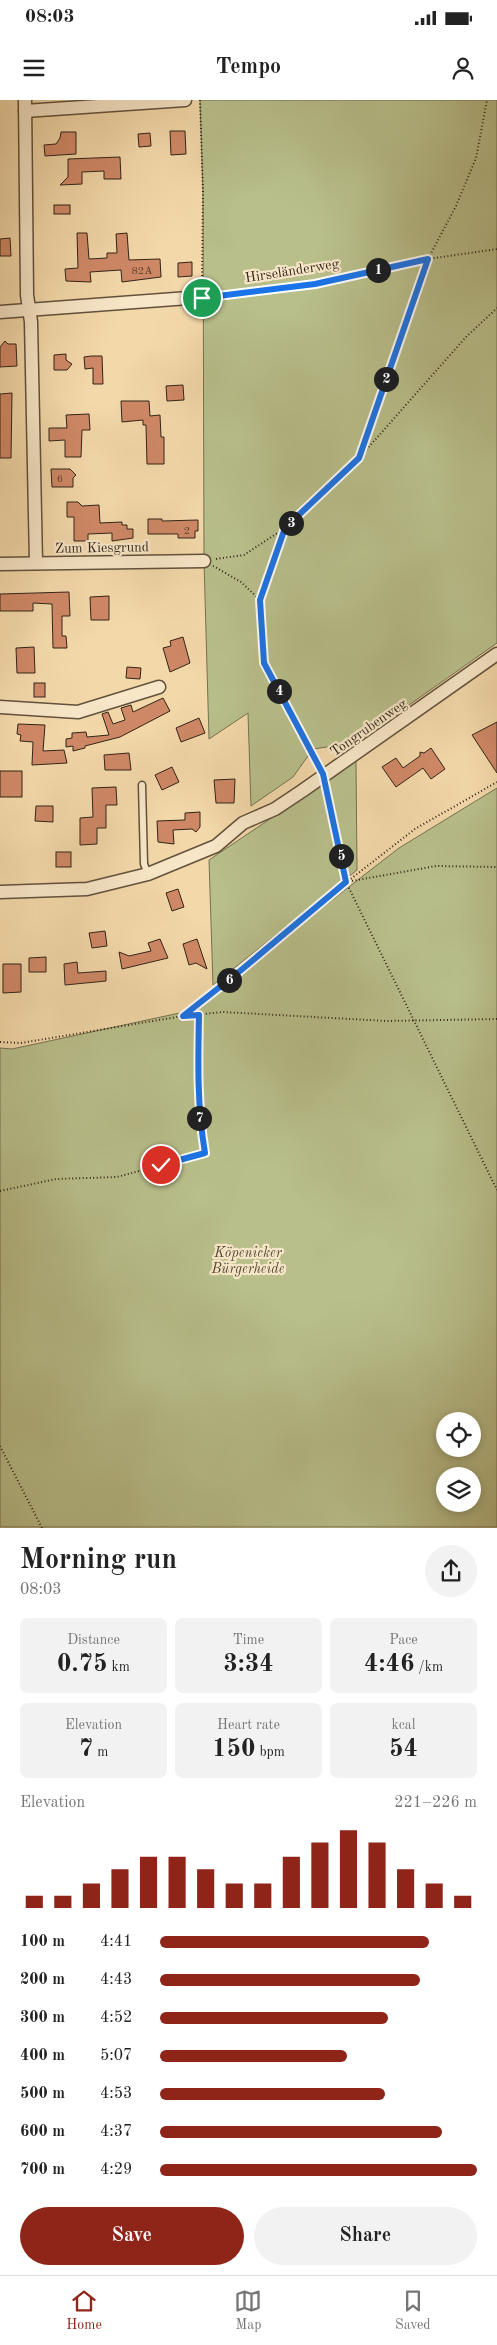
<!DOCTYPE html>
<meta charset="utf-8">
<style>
:root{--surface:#fff;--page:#f2f2f2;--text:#222;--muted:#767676;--line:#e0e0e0;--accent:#8f2418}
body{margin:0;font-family:"Old Standard TT",serif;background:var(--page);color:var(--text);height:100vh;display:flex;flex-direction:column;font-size:19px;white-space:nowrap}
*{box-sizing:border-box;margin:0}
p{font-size:16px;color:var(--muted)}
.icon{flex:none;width:28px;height:28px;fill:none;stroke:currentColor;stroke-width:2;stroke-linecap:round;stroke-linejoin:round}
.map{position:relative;height:1428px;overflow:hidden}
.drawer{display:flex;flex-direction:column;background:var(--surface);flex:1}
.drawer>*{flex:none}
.controls{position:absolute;left:436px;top:1312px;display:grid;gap:10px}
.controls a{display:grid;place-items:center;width:45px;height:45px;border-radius:50%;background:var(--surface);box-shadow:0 2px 8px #0003;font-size:25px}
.pin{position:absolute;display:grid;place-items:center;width:42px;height:42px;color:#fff;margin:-21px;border:2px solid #fff;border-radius:50%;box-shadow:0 1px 5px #0007}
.km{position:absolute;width:25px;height:25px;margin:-12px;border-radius:50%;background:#222;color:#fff;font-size:14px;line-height:25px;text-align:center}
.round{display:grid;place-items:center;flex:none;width:52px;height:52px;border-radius:26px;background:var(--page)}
.headline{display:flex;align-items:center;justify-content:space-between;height:85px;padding:0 20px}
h1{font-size:28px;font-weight:800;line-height:38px}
.stats{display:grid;grid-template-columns:repeat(3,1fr);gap:8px;height:85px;padding:5px 20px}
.stats div{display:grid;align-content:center;border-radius:8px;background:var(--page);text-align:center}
.stats b{font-size:25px;font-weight:800}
.stats small{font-size:14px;font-weight:400}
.stats p{font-size:14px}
.chart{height:140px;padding:10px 20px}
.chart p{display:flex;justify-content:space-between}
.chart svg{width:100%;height:90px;margin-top:5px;stroke:var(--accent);stroke-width:6}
.action{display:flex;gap:10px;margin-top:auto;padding:10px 20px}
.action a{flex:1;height:58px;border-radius:30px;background:var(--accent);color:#fff;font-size:20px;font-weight:800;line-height:58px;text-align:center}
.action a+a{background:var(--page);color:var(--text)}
ul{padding:0 20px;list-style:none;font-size:16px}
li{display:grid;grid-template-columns:80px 60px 1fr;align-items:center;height:38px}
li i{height:12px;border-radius:6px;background:var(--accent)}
.status{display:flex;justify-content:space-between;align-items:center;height:35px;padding:0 25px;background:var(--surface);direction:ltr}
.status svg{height:14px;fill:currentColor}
header{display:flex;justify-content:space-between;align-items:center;height:65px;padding:0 20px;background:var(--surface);font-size:22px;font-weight:800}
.tabs{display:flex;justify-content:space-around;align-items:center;height:70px;border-top:1px solid var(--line);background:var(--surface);font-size:14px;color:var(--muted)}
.tabs a{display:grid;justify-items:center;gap:2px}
.tabs .current{color:var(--accent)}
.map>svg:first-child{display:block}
</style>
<div class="status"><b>08:03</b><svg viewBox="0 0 49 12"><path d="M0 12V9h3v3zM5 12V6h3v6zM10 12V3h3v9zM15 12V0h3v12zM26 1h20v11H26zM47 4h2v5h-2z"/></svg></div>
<header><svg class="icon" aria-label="menu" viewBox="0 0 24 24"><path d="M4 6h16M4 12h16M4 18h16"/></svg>Tempo<svg class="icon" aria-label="person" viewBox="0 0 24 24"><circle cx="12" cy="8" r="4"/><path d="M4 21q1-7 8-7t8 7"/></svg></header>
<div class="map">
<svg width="497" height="1428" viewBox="0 0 497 1428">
<rect width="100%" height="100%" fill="#f3d8a9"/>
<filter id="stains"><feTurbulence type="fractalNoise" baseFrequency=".004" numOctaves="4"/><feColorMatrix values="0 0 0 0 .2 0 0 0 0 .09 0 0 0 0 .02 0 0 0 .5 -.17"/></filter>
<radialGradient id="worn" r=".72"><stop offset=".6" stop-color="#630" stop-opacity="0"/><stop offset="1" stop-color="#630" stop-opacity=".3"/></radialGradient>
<g fill="#b8bf8b" stroke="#757252" fill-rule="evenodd">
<path d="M200,0H497V543L355,643L313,649L293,677L251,706L248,613L209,639L204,461L203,92Z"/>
<path d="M356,661L357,770L213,885L209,760Z"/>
<path d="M497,688V1427H0V948L12,949L189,911L399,748ZM472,1321V1349H445V1321ZM472,1376V1404H445V1376Z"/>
</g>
<g fill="#cf8866" stroke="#322419">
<path d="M170,31H185L186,54L171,55Z"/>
<path d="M61,32H76V54L45,56L44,45L56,44L60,38Z"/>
<path d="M150,33L151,46L139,47L138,34Z"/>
<path d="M120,57L121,79H104V71L82,72V84L60,85L68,77V59Z"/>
<rect x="54" y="105" width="16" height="9"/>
<path d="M77,133H87L89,159L107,158V153H117L116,134L127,133L129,160L160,159L161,177L122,182L121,170L90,172L91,182L66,181L65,169L78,168Z"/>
<path d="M10,138L11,156H0V139Z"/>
<path d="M192,162V176L178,177V163Z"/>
<path d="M5,241L8,244H16L17,266L0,267V247Z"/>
<path d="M66,254V260L72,264L67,270H54V255Z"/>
<path d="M91,256H102L103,284H93V268L85,269L84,257Z"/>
<path d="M183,285L184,300L167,301L166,286Z"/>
<path d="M12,293L11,358H0V294Z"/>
<path d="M121,301H149L150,316L160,315L161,337H164V364H147L146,325H143V320L122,322Z"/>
<path d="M89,314L90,330H82L81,357H65V340L49,341V328H67L66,315Z"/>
<path d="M51,369H70L76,375L73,378V387H52Z"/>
<path d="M67,402H78L82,406L99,405L100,423L122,422V425H127V429H133V438L112,441V433L88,434V441H74V417H67Z"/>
<path d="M148,419H162V421L198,420V431H195V438H178V434H148Z"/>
<path d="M69,492L70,516H62V536H66L67,548H53L52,504L33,503V511H0V494Z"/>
<path d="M109,496V520H91L90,497Z"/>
<path d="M183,537L190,563L170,572L163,548L171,546L170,541Z"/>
<path d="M34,547L35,573H17L16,548Z"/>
<path d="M127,567L141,568L140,579L126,578Z"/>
<rect x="34" y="583" width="11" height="14"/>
<path d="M163,598L170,611L120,637L85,646V648L73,651V646L66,647V639L72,638V633L86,632L87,637L109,635L102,614L108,612L113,624L125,620L121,608L131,605L133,612Z"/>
<path d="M199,618L205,633L181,642L176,628Z"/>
<path d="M497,622V673L472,635Z"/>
<path d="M18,624L45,625L43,651L64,650L67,663L32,665L33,642L20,641L21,635L17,634Z"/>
<path d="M431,648L445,669L431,679L423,668L396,687L382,667L396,658L403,668L420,656V652L424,653Z"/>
<path d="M129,653L131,670H105L104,655Z"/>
<path d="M172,667L179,682L162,690L155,675Z"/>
<rect x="0" y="671" width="22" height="26"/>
<path d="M235,679L234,703H216L214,680Z"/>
<path d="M116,687L117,705H106V728H97V744L80,745V718L93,717L92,688Z"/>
<path d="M36,706H53V722L35,721Z"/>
<path d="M200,712V727L196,732L192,729L173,730L174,744L158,742L157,721L185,720V713Z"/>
<rect x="56" y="752" width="15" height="15"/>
<path d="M178,789L184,807L172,811L166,793Z"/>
<path d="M105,831L107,846L92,848L89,833Z"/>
<path d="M160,839L168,858L122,869L119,852L129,856L151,851L148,843Z"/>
<path d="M197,839L207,869L196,863L189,865L183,844Z"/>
<path d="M46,857V872H29V858Z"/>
<path d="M77,862L78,873L106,871V881L65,885L64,864Z"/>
<path d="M3,864H21V892L3,893Z"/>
</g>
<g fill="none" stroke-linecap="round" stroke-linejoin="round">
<defs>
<path id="lane" d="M142,685L144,764L148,774"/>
<g id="street">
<path d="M25,0L27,195L31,222L36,463"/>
<path d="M25,11L185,0"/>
<path d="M0,212L202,197"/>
<path d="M0,464L204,461"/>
<path d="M0,607L78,612L159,587"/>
<path d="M0,792L87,789L148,774L216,746L243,723L275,709L302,691L497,554"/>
</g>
</defs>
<use href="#lane" stroke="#62513d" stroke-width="9"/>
<use href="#street" stroke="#62513d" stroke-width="15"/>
<g stroke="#322419" stroke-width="2" stroke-dasharray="1 2.5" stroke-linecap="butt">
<path d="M200,0L203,92L202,184"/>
<path d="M213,196L315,184L428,159L497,149"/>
<path d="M359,357L428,159L456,106L476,58L487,0"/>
<path d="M216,459L244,455L285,428"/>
<path d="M213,466L241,482L260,500L264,563L318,666"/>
<path d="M260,500L285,428L359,358L466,237L497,208"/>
<path d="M326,689L346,782L497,1090"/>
<path d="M348,781L415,729L497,682"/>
<path d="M185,916L223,912L387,921L497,919"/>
<path d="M0,942L21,943L183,916L240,871L346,782L436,766L497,767"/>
<path d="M0,1091L56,1079L117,1077L205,1053C197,1006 198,962 199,915"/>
<path d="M0,1346L42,1428"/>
</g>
<use href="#lane" stroke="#f7e6c7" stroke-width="6"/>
<use href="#street" stroke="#f7e6c7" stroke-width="12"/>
</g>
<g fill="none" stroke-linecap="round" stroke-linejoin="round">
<defs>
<path id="route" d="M161,1065L205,1053C197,1006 198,962 199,915L183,916L240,871L346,782L323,674L264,563L260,500L285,428L359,358L428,159L315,184L202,198"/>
</defs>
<use href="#route" stroke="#fff" stroke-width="10"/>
<use href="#route" stroke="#1a73e8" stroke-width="6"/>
</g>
<g text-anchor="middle" stroke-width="4.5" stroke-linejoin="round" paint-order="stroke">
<g font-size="11" fill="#593d2c">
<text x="142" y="174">82A</text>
<text x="60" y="382">6</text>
<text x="187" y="434">2</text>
</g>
<g font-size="14" fill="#322419" stroke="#f7e6c7">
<text transform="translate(292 170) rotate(-9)" y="5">Hirseländerweg</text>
<text transform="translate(102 447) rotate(-1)" y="5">Zum Kiesgrund</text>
<text transform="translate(368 627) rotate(-35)" y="5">Tongrubenweg</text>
</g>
<g font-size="14" font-style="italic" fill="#544b36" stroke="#f7e6c7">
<text x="248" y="1157">Köpenicker<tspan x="248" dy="16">Bürgerheide</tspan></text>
</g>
</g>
<rect width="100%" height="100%" filter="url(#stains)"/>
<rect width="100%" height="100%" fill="url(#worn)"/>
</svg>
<div class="controls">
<a><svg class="icon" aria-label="locate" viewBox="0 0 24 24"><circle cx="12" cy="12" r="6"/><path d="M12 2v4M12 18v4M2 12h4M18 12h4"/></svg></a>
<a><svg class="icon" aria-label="layers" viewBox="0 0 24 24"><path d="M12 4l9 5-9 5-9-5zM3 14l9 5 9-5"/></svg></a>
</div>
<div class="pin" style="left:202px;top:198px;background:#1e9e55"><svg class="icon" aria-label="arrive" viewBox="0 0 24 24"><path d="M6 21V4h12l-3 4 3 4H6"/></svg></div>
<div class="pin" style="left:161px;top:1065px;background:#d93025"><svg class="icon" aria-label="check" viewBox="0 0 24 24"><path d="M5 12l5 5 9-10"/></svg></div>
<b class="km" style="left:378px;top:170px">1</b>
<b class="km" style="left:386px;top:279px">2</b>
<b class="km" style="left:291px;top:423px">3</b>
<b class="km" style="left:279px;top:591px">4</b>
<b class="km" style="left:341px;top:756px">5</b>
<b class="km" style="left:229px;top:880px">6</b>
<b class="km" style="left:199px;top:1018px">7</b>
</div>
<section class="drawer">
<div class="headline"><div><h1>Morning run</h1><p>08:03</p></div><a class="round"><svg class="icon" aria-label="share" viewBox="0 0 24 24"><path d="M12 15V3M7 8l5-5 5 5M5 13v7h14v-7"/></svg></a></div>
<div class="stats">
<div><p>Distance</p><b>0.75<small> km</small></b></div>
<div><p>Time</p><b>3:34</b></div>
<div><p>Pace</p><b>4:46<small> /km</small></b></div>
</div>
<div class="stats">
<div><p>Elevation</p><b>7<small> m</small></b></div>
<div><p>Heart rate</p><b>150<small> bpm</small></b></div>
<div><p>kcal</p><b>54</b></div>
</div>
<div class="chart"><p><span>Elevation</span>221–226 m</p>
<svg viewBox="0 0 160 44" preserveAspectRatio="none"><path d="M5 44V38M15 44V38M25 44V32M35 44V25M45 44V19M55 44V19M65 44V25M75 44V32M85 44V32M95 44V19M105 44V12M115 44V6M125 44V12M135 44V25M145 44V32M155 44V38"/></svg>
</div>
<ul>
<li><b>100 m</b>4:41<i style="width:85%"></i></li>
<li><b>200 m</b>4:43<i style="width:82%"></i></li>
<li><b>300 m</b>4:52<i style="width:72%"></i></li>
<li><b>400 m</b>5:07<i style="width:59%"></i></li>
<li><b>500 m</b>4:53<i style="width:71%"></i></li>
<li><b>600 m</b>4:37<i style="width:89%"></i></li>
<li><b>700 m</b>4:29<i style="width:100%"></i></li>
</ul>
<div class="action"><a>Save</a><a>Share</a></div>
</section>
<nav class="tabs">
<a class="current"><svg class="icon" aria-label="home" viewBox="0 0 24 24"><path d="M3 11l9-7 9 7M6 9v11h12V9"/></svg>Home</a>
<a><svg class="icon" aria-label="map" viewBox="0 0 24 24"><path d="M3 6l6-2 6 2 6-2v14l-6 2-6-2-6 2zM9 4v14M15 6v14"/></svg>Map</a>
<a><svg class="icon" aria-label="saved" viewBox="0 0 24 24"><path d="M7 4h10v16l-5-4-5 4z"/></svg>Saved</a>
</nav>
